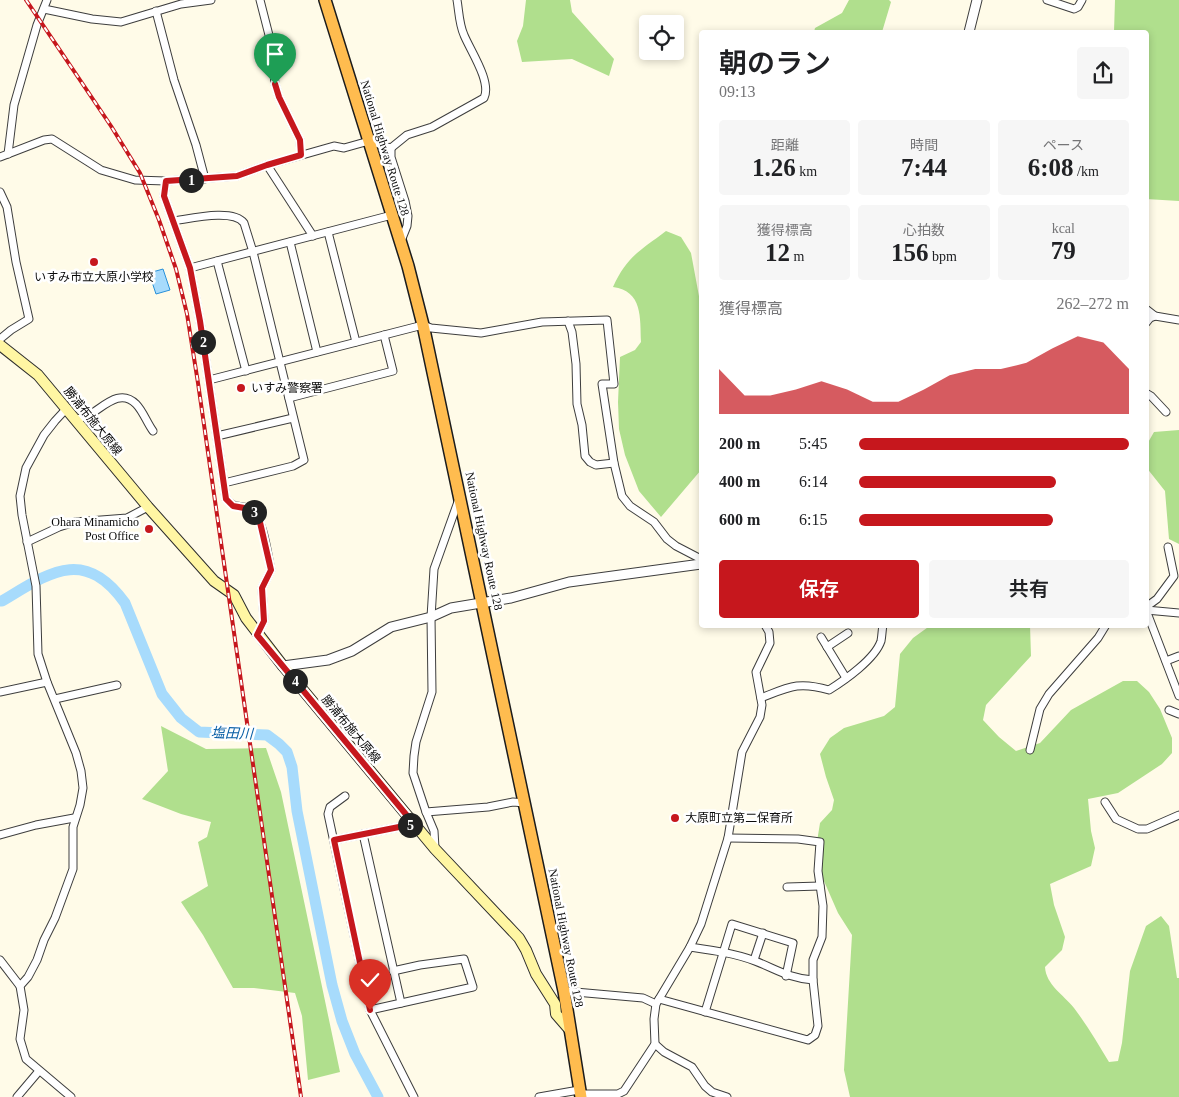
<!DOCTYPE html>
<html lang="ja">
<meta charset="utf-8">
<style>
:root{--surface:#fff;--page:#f6f6f6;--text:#202124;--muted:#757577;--accent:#c6171d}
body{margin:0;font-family:"Times New Roman","Noto Sans JP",serif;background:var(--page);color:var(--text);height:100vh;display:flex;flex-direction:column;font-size:19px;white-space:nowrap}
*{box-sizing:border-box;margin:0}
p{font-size:16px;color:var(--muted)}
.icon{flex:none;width:28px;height:28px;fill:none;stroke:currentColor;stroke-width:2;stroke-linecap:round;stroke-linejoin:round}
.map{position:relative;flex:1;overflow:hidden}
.details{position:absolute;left:699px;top:30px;width:450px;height:598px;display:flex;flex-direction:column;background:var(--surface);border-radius:5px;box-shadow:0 2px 8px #0003}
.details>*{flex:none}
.controls{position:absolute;left:639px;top:15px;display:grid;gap:10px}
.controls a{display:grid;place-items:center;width:45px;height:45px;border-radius:5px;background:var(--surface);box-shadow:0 2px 8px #0003;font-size:25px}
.pin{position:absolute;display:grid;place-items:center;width:42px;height:42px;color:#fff;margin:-51px -21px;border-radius:50% 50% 50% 0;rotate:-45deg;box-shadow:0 0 5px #0007}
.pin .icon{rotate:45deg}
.km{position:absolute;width:25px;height:25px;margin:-12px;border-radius:50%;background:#222;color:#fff;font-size:14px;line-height:25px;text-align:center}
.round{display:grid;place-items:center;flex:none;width:52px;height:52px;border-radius:5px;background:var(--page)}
.head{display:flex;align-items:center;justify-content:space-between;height:85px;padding:0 20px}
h1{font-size:28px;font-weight:600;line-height:38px}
.figures{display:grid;grid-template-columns:repeat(3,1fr);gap:8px;height:85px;padding:5px 20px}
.figures div{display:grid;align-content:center;border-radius:5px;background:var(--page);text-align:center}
.figures b{font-size:25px;font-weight:600}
.figures small{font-size:14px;font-weight:400}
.figures p{font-size:14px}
.chart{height:140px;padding:10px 20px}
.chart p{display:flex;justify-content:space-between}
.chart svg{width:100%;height:90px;margin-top:5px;fill:var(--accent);opacity:.7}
.primary-button{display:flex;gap:10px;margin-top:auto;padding:10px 20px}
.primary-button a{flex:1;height:58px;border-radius:5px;background:var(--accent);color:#fff;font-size:20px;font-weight:600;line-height:58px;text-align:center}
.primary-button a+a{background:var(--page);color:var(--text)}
ul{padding:0 20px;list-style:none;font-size:16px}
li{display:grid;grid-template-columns:80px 60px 1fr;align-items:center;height:38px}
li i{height:12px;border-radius:6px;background:var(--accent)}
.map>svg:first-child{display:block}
</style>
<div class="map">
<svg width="1179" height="1097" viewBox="0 0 1179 1097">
<rect width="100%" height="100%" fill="#fffbe8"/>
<g fill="#b0df8d">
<path d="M526,0H570L572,12L614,59L609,76L572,59L522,62L517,41L523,26Z"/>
<path d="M849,0H889L891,2L882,32H814L815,28L842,13Z"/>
<path d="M1115,0H1179V201L1146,199V32H1114Z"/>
<path d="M666,231L681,237L691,253L701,307V470L661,517L639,491L625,455L619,429L618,402L620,357L635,350L641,342C640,318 643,291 613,287C627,256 640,251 666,231Z"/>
<path d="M1179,430V544L1169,539L1165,491L1146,467V446L1154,432Z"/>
<path d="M931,625H1030L1031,656L986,705L983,720L999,737L1016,751L1040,743L1071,710L1123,681H1137L1149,692L1160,709L1172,738V753L1162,764L1118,793L1088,799L1091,831L1095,848L1091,866L1050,884L1054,905L1065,937L1062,950L1045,967C1046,985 1064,995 1074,1008C1087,1025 1098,1044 1109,1062L1118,1061L1122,1043L1130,971L1146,926L1161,916L1169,926L1177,978H1179V1097H850L844,1070L852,935L838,913L820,872L815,854L820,823L832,810L834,800L826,777L820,754L830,738L844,728L884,716L895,707L900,654L913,638Z"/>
<path d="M161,726L206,749L266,748L281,792L340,1072L308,1080L302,1016L295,993L254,988H233L203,935L181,902L208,886L198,842L207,837L211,822L181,814L142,799L168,771Z"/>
</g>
<path fill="#a7dbfc" stroke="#2890d9" d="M163,269L170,290L156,294L149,273Z"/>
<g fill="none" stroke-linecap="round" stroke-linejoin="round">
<path stroke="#a7dbfc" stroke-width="11" d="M0,601H2C49,573 84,546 125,603L162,694L181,718L199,732L267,735L279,744L287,752L292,767L297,811L332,985L342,1021L355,1054L378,1097"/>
<defs>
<g id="minor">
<path d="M260,0L271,43L275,84L279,97L300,140L301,155"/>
<path d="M1047,0L1074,9L1078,7L1082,0"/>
<path d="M44,9L92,19L121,22L181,4L211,0"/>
<path d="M156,11L174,80L196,145L205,179"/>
<path d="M391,148V157L405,201L408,216L407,226L401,241"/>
<path d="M8,154L14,105L37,25L47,0"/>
<path d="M0,157L44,140L52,139L101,170L135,180L166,181L237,176L267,165L334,146L344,148L369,141L391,148L407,135L432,127L484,98C492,82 470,50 464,35C459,24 459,11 457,0"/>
<path d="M267,165L313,236"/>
<path d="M166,181L164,196L190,268L200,321L226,499C236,510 239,504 250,509C263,514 268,557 271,570L262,588L264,621L257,635"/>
<path d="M0,192L7,207L16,262L29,319L11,330L0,339"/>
<path d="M173,221C189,219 233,208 244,223L253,252L304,460L293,466L224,483"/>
<path d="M328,232L356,342"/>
<path d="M290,242L317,352"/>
<path d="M217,261L246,371"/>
<path d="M190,268L392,215"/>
<path d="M1146,309L1155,316L1179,320"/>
<path d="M568,321L572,332L576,364L577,404L582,425L585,456L590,462L596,465L614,463"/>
<path d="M1146,323L1150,318L1155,316"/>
<path d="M209,380L423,325L431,328L481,333L542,322L607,320L614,384H602L614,463L622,496L630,506L654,522L667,539L676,546L701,559"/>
<path d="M1146,393L1151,396L1166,412"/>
<path d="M289,398L393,371L384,335"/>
<path d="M67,408L55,421L44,435L26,468L20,496L22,515L36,586L38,654L47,682L76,753L81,771L83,788L80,805L73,827V869L55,918L44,940L37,960L28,977L20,986L24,1010L20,1039L26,1059L71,1097"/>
<path d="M76,419C79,418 84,418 87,416C102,409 119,387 136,404C143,411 147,423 153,431"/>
<path d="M217,436L293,418"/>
<path d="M27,542L59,527L75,522L127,518L148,507"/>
<path d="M1146,607L1157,599L1174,576L1168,547"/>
<path d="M1146,610L1179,696"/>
<path d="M1146,610L1179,613"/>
<path d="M821,637L846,678"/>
<path d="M827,647L848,633"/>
<path d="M1166,661L1179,656"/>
<path d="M0,692L47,682"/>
<path d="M761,698C789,687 798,681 829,690C845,680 875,659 881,641C882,636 882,630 883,625"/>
<path d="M55,699L117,685"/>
<path d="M1169,710L1179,714"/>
<path d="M1030,750L1040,709L1049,694L1098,638L1106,625"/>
<path d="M345,796L330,807L328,814L370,1010L414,1097"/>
<path d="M1105,802L1116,819L1138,829H1147L1179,815"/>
<path d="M426,812L488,807L513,802L525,803"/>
<path d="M363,834L401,1003"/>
<path d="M0,835L36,825L74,818"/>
<path d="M334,840L414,824"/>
<path d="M435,848L434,831L426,812L413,773L414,756L416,742L432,692L431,617L434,569L459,499"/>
<path d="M787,887L820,886"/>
<path d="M690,947C711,950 734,953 755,961C776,969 788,978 813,980"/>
<path d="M0,960L20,986"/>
<path d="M754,960L763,933"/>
<path d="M564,991L643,998L656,1004"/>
<path d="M659,999L808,1040L815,1035L818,1026L813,980V960L822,937L823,906L818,871L820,842L798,839L728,838"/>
<path d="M370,1010L473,987L464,959L420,965L393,971"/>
<path d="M705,1012L732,924L793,943L786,976"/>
<path d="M655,1044L664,1052L692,1067L705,1086L712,1092L727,1097"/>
<path d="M580,1094H618L624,1091L655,1044L654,1019L656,1004L690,947L701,924L728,838L742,752L760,717L762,705L756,672L770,643L769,632L765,625"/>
<path d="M17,1097L39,1071"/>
<path d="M539,1097L579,1090"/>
</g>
<g id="tertiary">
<path d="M969,32L977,0"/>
<path d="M283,666L328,660L352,651L391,627L431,617L451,608L511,598L569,582L701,564"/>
</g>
<path id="secondary" d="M0,345L38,375L148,507L214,581L234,595L246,618L283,666L435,849L519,938L526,950L536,974L555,1004L556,1014L569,1029"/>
<path id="trunk" d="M325,0L408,266L423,325L564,991L581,1097"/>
</defs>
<use href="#minor" stroke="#3e3e3e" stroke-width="9"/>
<use href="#tertiary" stroke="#3e3e3e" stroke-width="11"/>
<use href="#secondary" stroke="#2d2d2d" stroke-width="12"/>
<use href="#trunk" stroke="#1c1c1c" stroke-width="14"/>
<use href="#minor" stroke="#fff" stroke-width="7"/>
<use href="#tertiary" stroke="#fff" stroke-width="9"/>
<use href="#secondary" stroke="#fff6a3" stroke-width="10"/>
<use href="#trunk" stroke="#ffbc4f" stroke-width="11"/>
<defs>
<path id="rail" d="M26,0L111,126L140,173L159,220L176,269L187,314L198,383L301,1097"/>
</defs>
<use href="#rail" stroke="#c6171d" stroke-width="4"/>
<use href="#rail" stroke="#fff" stroke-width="2" stroke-dasharray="5.5" stroke-linecap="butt"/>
</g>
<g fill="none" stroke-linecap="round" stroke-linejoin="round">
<defs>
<path id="route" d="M275,84L279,97L300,140L301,155L267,165L237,176L166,181L164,196L190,268L200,321L226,499L233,506L250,509L259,518L271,570L262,588L264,621L257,635L414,824L334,840L370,1010"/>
</defs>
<use href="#route" stroke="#fff" stroke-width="10"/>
<use href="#route" stroke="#c6171d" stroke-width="6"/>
</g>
<g fill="#c6171d" stroke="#fff" stroke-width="2">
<circle cx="94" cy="262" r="5"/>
<circle cx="241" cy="388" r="5"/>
<circle cx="149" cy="529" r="5"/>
<circle cx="675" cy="818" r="5"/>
</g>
<g text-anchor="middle" stroke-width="5" stroke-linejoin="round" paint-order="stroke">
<g font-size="12" fill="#0b0b0b" stroke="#fff">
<text transform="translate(385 148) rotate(73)" y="4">National Highway Route 128</text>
<text transform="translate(93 421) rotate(51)" y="4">勝浦布施大原線</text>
<text transform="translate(484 541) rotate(78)" y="4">National Highway Route 128</text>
<text transform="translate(351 729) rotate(50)" y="4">勝浦布施大原線</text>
<text transform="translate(566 938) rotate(79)" y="4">National Highway Route 128</text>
</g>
<g font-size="12" fill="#0b0b0b" stroke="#fff" text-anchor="start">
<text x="94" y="281" text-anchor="middle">いすみ市立大原小学校</text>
<text x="251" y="392">いすみ警察署</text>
<text x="139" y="526" text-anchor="end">Ohara Minamicho<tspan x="139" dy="14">Post Office</tspan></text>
<text x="685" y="822">大原町立第二保育所</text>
</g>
<g font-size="14" font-style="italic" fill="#0a5fa6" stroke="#fff">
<text transform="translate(232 733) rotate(2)" y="5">塩田川</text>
</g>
</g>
</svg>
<div class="controls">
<a><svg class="icon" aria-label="locate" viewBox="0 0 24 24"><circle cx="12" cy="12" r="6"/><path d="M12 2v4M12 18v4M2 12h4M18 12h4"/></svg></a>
</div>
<div class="pin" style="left:275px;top:84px;background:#1e9e55"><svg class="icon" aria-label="arrive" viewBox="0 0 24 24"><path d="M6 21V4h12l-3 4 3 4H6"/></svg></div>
<div class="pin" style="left:370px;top:1010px;background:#d93025"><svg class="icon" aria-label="check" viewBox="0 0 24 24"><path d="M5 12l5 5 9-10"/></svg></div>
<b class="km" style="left:191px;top:180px">1</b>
<b class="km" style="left:203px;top:342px">2</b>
<b class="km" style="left:254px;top:512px">3</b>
<b class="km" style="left:295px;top:681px">4</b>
<b class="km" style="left:410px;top:825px">5</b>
<section class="details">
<div class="head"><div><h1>朝のラン</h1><p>09:13</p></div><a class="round"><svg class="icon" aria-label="share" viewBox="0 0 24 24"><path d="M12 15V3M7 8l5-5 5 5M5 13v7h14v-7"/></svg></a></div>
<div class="figures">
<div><p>距離</p><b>1.26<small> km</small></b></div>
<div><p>時間</p><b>7:44</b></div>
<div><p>ペース</p><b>6:08<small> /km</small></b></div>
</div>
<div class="figures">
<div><p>獲得標高</p><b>12<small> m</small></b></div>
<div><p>心拍数</p><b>156<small> bpm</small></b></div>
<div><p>kcal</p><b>79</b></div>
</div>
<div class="chart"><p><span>獲得標高</span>262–272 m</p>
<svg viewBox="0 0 160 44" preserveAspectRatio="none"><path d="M0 44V22L10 35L20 35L30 32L40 28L50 32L60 38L70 38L80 32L90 25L100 22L110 22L120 19L130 12L140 6L150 9L160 22V44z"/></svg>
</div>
<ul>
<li><b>200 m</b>5:45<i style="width:100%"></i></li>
<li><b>400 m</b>6:14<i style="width:73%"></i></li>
<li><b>600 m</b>6:15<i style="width:72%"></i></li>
</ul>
<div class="primary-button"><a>保存</a><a>共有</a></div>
</section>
</div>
